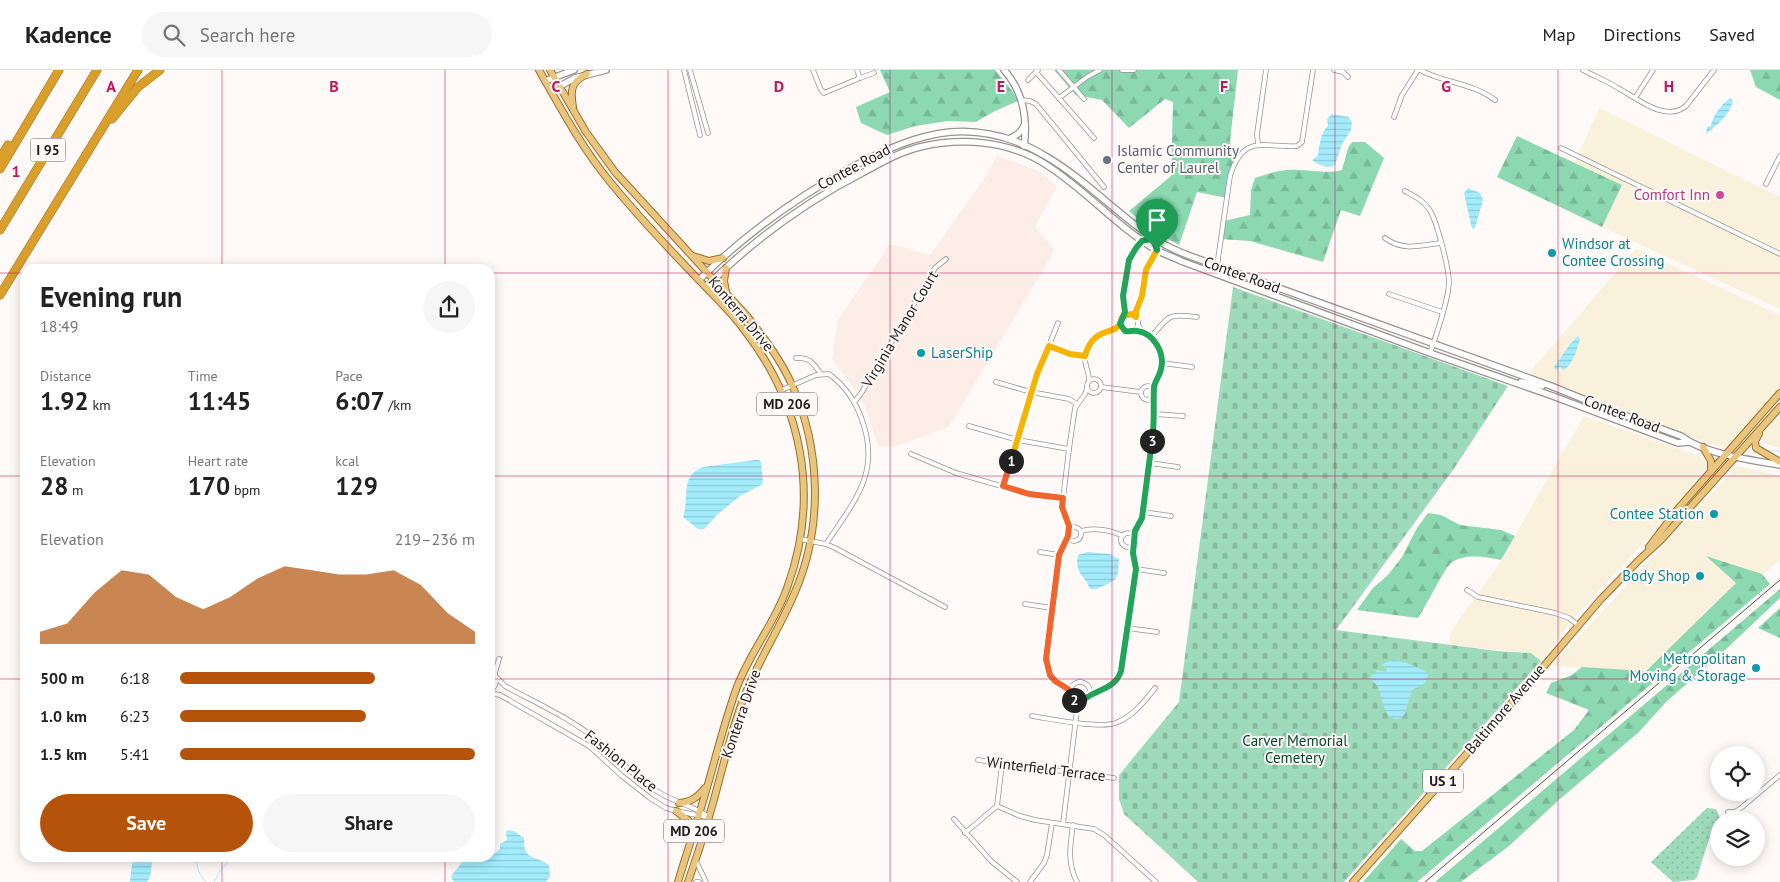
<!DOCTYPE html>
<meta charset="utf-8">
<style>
:root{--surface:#fff;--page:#f6f6f6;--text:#222;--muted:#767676;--line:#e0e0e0;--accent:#b45309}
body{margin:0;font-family:"PT Sans",sans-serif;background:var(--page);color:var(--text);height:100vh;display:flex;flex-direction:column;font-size:19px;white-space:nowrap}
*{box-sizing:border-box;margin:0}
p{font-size:16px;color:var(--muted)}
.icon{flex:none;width:28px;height:28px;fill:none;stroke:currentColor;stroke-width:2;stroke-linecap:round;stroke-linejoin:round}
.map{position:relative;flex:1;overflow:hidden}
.sheet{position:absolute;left:20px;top:194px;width:475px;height:598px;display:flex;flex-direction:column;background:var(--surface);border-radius:15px;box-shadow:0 2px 12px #0003}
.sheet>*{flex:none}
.buttons{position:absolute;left:1710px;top:676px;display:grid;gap:10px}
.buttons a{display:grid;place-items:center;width:55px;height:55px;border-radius:50%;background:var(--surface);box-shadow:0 2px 12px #0003;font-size:25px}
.pin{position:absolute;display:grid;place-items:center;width:42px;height:42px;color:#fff;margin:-51px -21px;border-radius:50% 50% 50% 0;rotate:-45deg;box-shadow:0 0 5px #0007}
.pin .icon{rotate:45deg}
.km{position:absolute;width:25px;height:25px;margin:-12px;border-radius:50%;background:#222;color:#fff;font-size:14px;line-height:25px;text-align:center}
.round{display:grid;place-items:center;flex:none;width:52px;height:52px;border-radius:26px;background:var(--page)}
.summary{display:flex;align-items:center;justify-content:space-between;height:85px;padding:0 20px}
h1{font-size:28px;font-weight:700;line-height:38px}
.stats{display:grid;grid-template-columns:repeat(3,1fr);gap:8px;height:85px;padding:5px 20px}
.stats div{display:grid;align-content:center}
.stats b{font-size:25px;font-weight:700}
.stats small{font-size:14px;font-weight:400}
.stats p{font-size:14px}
.chart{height:140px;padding:10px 20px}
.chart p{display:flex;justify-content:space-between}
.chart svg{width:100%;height:90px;margin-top:5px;fill:var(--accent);opacity:.7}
.action{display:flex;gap:10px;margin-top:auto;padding:10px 20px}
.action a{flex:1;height:58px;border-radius:30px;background:var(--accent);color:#fff;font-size:20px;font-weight:700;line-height:58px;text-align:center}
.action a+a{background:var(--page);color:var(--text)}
ul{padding:0 20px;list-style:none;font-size:16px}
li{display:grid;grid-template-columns:80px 60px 1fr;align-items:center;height:38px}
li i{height:12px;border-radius:6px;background:var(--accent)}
header{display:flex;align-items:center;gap:30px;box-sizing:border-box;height:70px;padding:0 25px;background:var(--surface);border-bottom:1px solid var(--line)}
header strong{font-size:24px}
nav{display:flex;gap:28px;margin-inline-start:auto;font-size:18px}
.search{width:350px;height:45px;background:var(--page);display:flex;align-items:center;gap:12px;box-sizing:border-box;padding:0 18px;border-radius:28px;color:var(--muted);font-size:19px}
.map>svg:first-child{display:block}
</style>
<header>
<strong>Kadence</strong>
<div class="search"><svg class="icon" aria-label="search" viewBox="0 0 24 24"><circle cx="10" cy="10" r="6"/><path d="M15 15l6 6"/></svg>Search here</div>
<nav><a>Map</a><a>Directions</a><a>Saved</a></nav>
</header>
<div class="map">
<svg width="1780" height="812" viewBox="0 0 1780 812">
<defs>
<pattern id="grass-dots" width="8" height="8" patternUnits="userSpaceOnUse" patternTransform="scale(1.25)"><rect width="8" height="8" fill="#9edbbb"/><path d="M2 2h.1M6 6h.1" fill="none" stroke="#88bba0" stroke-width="1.8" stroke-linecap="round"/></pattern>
<pattern id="forest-firs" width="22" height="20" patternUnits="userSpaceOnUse" patternTransform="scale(1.25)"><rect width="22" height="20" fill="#8bd8b1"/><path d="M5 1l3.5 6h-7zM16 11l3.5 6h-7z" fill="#78b998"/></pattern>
<pattern id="cemetery-stones" width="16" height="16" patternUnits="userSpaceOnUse" patternTransform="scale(1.25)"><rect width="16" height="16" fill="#9edbbb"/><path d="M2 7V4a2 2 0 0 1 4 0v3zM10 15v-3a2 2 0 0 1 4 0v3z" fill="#88bba0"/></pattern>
<pattern id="water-rules" width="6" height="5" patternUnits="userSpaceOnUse" patternTransform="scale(1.25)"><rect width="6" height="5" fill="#a3ecfc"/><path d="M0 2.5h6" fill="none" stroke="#8ccad7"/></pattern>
</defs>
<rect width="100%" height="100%" fill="#fffaf8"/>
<g fill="#f9f1db">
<path d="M1599,38L1780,127V239L1602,157L1622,115L1575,93Z"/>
<path d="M1636,179L1780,245V319L1727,378L1708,373L1528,304Z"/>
<path d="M1780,345V378L1763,373V367L1767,359Z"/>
<path d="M1584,346L1699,386L1706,391L1707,397L1646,470L1575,547L1541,591L1531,583L1448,575L1452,560L1506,484L1522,453Z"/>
<path d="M1737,396L1780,406V491L1762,504L1707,486L1736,513L1645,601L1552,596Z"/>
</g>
<path fill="#fceee7" d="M997,85L1041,102L1057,116L1035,157L1054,179L1051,187L949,357L897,376L878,377L866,339L850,313L832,290L837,251L890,174L930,185L986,106Z"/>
<path fill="url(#grass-dots)" d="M1707,738L1716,739L1721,750H1719V758L1710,766L1697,807L1694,810L1673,812L1651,792Z"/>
<g fill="url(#forest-firs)">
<path d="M880,0H995L1013,22L1018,31L995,41L976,52L948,51L915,56L887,65L861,53L856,37L890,22Z"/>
<path d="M1054,0H1238L1230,71L1234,92L1227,128L1197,122L1179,175L1150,159L1129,141L1171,106L1173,32L1165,29L1129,58L1102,30L1076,25Z"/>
<path d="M1750,0H1780V30L1756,17Z"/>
<path d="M1517,66L1622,115L1602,157L1497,107Z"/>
<path d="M1352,72H1365L1384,88L1360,146L1341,140L1323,192L1250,171L1221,169L1224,151L1250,145L1251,120L1255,108C1270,103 1282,99 1298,100C1313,100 1327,104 1342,100L1348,78Z"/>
<path d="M1428,443L1441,445L1460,455L1501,460L1515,466L1501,490C1485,487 1465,483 1451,493C1444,499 1425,538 1418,548L1357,540L1373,518L1387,506L1402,487L1417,458Z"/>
<path d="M1706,486L1762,504L1770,514L1417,812H1363L1401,769L1415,781H1422L1574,660L1589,640L1546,623L1551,613L1572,605L1582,597L1646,601L1736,513Z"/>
<path d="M1780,519V528L1722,583L1667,631L1639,662L1560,729L1509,776L1461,812H1435Z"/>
<path d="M1780,538V568L1758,558Z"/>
</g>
<path fill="url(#cemetery-stones)" d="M1233,217L1508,316L1453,400L1336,560L1497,581L1531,583L1541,591L1344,812H1198L1124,744L1119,729V705L1179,632Z"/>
<g fill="url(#water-rules)">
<path d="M1730,28L1733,30C1731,44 1717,55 1706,64L1707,57L1711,56C1712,46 1722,34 1730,28Z"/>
<path d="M1332,44L1349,47L1352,53L1351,60L1342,74L1335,95C1327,99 1319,95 1312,90L1318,85C1319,76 1321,62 1328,56L1327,49Z"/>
<path d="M1468,118L1480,123L1483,130L1475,158L1472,159L1464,123Z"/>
<path d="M1578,266L1580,269C1577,279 1573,295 1563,300L1560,297L1556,300L1554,297L1570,274Z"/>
<path d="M755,390H759L761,392L763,414L740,426L719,443L704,459H698L683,447C690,428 679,406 703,397Z"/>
<path d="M1088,482L1110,484L1119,489C1117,509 1120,509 1101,517C1097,519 1095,520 1090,519C1084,504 1074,503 1078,485Z"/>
<path d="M1392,590C1400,590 1423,598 1428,604C1428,614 1420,616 1412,620L1405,643L1402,648C1382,653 1384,628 1378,617C1376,614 1373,611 1370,608L1377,600L1386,602L1387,597L1381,595Z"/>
<path d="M509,760L514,761L524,768C523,791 535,785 549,795L550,806L546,812H454L451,807L452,805L467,786L481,790L491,787L500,779V774L507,770L506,761Z"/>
<path d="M133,786H153L150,807L147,812H130Z"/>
</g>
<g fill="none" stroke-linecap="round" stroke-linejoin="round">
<g stroke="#a3ecfc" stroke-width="1">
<path d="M1768,381H1780"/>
<path d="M197,786C196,797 199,805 206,812"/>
<path d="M214,812L220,801L230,790"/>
</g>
<defs>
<g id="street">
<path d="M684,0L700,65"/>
<path d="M690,0L708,63"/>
<path d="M813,0L821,20L824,23L860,8L857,0"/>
<path d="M1059,0L1084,29"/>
<path d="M1122,0H1134"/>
<path d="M1334,0L1343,2L1348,7"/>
<path d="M1420,0C1444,13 1473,13 1495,30"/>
<path d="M1583,0C1594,6 1607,11 1618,18C1637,28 1665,53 1686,36L1714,0"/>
<path d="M1036,2L1094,68"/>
<path d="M860,8L874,3"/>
<path d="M1028,10L1038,0"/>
<path d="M1059,28L1087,7L1100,0"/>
<path d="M1635,28L1653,0"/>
<path d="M1022,30L1030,31L1036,34L1104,117"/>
<path d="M1394,47L1402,25L1418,0"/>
<path d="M1258,74L1257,64L1266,0"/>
<path d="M1561,78L1780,184"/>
<path d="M1766,114L1780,86"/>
<path d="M1405,121C1414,126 1423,130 1429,139C1437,151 1449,198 1449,213C1448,230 1436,266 1430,283"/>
<path d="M1385,168C1402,181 1420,176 1440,173"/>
<path d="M1217,196L1230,106C1243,63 1264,78 1297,76L1302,72L1313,0"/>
<path d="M1389,224L1442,242"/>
<circle cx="1129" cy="253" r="9"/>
<path d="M1123,246C1126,240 1123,233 1123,226C1123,209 1126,182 1142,171C1145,169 1150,169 1153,168L1157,181L1146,200L1142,226L1136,241V247"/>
<path d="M1138,254C1144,271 1163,270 1162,293C1162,303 1154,310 1154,320"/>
<path d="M1150,268C1170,246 1166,243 1197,247"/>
<path d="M1049,276L1070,284L1085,287"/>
<path d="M796,288C810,287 813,293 821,304"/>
<path d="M1162,293L1192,297"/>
<circle cx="1094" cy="316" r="7"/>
<path d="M1089,310C1089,302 1084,294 1085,286C1088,265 1107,264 1120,254"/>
<path d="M996,312L1031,322L1069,329L1077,334"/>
<circle cx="1148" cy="323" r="7"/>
<path d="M1101,317L1141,322"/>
<path d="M782,320L816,305L829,304C844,315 855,331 861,347C882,402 855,430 826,474"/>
<path d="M855,331L862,322L935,198L946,189"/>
<path d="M1155,344L1183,346"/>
<path d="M969,356L1018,370L1069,379"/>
<path d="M911,384L956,403L1029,424L1063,427"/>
<path d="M1150,393L1178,397"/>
<path d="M1003,416L1037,305L1058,253"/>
<path d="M1143,442L1171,446"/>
<circle cx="1074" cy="464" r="7"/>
<path d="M1068,460V453L1062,437L1069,379L1075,338L1085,324L1087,318"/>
<path d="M1081,461C1093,457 1111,460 1123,466"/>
<circle cx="1128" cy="470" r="7"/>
<path d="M1068,466L1059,485L1046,589C1047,600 1051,609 1060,615C1065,618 1067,619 1070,623"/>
<path d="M1135,468V461L1142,448L1150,393L1155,349L1153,327"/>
<path d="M800,469L826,474L835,478L945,537"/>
<path d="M1040,482L1059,485"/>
<path d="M1136,499L1164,503"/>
<path d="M1467,520L1478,527L1555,543L1569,548L1578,555"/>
<path d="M1025,534L1052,538"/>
<path d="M1127,558L1157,562"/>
<path d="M490,587L492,585"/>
<path d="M490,598C498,605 498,615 490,621"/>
<path d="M495,603L499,589"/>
<path d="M496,607L505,616C536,633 570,648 597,670C617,686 633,707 655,720C672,732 693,735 709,747"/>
<circle cx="1080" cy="622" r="10"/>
<path d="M490,623L500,625L589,676L622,706L650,728L666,738L676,741L707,747"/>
<path d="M1089,626C1100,615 1115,620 1121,601L1136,499L1133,483L1134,473"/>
<path d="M1032,646C1052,649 1102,660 1118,652C1134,645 1145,631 1155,618"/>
<path d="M978,690L1114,708"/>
<path d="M997,736L1020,746L1035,750L1094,759L1104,765L1156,812"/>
<path d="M1728,742H1735L1741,738L1780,705"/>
<path d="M954,749L991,791L1017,812"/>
<path d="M1063,754L1077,640L1075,631"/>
<path d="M1073,755C1070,776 1067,793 1077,812"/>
<path d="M965,763L997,736L1002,694"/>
<path d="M696,791L706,812"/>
<path d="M696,812H699"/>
<path d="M1030,812L1044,793L1047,785L1052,753"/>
</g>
<g id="secondary">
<path d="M1004,0C1023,21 1028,49 1024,76"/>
<path d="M545,11L574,0"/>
<path d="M551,21L575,8L606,0"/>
<path d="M1009,69C1017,65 1021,63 1025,54"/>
<path d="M699,210C744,165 797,127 854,96C885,80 914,66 950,62C985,59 1018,69 1047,87C1086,110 1116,143 1153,168C1164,175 1177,181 1190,186L1551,316L1610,340L1681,366C1704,384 1751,390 1780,395"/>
<path d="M706,217C752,171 804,133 862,103C881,93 899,82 920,77C962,67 1009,71 1045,94C1085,119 1116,156 1156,180C1164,184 1173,187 1181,191L1430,283L1550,325L1678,373L1689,372"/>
<path d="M1521,312L1542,316"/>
</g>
<g id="primary">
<path d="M539,0C561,39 582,78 611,113C638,146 668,178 698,209C713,225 729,240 742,257C802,333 821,425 787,518C775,553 750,582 737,617C722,658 713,700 700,741C693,765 685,788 678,812"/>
<path d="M550,0L586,62L615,102L747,246C764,268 781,290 792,315C821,379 823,457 795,522C780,558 758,591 744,627C729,666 721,707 709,747C703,769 695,791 688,812"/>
<path d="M573,37C570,20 571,12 587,4"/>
<path d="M693,186L709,191L723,188"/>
<path d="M726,221L724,211L726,198"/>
<path d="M1759,364L1755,371L1756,378L1780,392"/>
<path d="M1703,377L1711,391V401"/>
<path d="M1649,477L1677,440L1780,323"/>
<path d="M679,733C691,732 697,728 705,718"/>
<path d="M676,741L689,751L692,762"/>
<path d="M1353,812L1533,609L1601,529L1639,490L1661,470L1780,337"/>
</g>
<g id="highway">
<path d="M112,49L138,17L160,0"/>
<path d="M0,88L8,75"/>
<path d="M0,99L59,0"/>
<path d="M0,160L97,0"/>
<path d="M0,225L138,0"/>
</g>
</defs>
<use href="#street" stroke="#989390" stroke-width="5.5"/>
<use href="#secondary" stroke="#989390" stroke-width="8"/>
<use href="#primary" stroke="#987025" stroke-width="8"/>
<use href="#highway" stroke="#987025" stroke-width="9"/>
<use href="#street" stroke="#fff" stroke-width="4"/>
<use href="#secondary" stroke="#fff" stroke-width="5.5"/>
<use href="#primary" stroke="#e9c580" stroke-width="6"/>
<use href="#highway" stroke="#da9e2b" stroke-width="8"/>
<path stroke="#52504e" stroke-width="1" d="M1425,812L1780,510"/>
</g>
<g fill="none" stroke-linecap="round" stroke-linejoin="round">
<defs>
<path id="split-1" d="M1011,391L1037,304L1049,276L1070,284L1085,286C1093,256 1113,266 1120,254C1121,251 1121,248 1123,246L1132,244L1136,247V241L1142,226L1146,200L1157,180"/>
<path id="split-2" d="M1011,391L1003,416L1029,424L1063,428L1062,437L1069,456L1068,466L1059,485L1046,589L1050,605L1055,611L1068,619L1074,630"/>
<path id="split-3" d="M1074,630L1077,640C1085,618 1114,624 1121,601L1136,499L1133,483L1135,461L1142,448L1152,371"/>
<path id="split-4" d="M1152,371C1155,353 1153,335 1154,317C1155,311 1160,305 1161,299C1165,283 1154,263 1137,261C1133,260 1130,262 1125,261L1120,254L1125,242L1123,226L1129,190L1136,178L1142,171L1153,168L1157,180"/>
</defs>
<use href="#split-1" stroke="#fff" stroke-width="10"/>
<use href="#split-2" stroke="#fff" stroke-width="10"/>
<use href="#split-3" stroke="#fff" stroke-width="10"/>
<use href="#split-4" stroke="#fff" stroke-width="10"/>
<use href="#split-1" stroke="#f5b400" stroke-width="6"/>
<use href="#split-2" stroke="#f0652b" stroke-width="6"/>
<use href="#split-3" stroke="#22a559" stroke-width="6"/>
<use href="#split-4" stroke="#22a559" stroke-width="6"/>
</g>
<path fill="none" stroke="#c2185b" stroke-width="1" stroke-opacity="0.55" d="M222,0V199M445,0V199M668,0V812M890,0V812M1112,0V812M1335,0V812M1558,0V812M0,203H25M490,203H1780M0,406H25M490,406H1780M0,609H25M490,609H1780M222,786V812M445,786V812"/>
<circle fill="#6b7280" stroke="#fffaf8" stroke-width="2" cx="1107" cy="90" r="5"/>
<circle fill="#d1479c" stroke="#fffaf8" stroke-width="2" cx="1720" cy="125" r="5"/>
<g fill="#0f9aa8" stroke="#fffaf8" stroke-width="2">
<circle cx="1552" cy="183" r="5"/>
<circle cx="921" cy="283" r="5"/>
<circle cx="1714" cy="444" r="5"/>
<circle cx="1700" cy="506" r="5"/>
<circle cx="1756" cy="598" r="5"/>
</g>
<g text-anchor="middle" stroke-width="4" stroke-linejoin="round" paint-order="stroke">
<g fill="#fffaf8" stroke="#625f5d" stroke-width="1">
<rect x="30.5" y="68.5" width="35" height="23" rx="4"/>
<rect x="757" y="322.5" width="60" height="23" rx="4"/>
<rect x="1423" y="699.5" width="40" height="23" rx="4"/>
<rect x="664" y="749.5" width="60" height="23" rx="4"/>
</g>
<g font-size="14" font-weight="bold" fill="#1e1c1b">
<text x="48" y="85">I 95</text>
<text x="787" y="339">MD 206</text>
<text x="1443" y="716">US 1</text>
<text x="694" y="766">MD 206</text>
</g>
<g font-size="15" fill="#5b616d" stroke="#fffaf8" text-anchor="start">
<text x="1117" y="86">Islamic Community<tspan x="1117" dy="17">Center of Laurel</tspan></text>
</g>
<g font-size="15" fill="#1e1c1b" stroke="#fffaf8">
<text transform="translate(854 97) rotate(-28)" y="5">Contee Road</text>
<text transform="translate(1242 205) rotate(20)" y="5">Contee Road</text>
<text transform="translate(741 244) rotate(50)" y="5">Konterra Drive</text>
<text transform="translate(900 259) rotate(-59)" y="5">Virginia Manor Court</text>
<text transform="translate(1622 344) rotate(21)" y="5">Contee Road</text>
<text transform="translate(1505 639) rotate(-49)" y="5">Baltimore Avenue</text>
<text transform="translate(741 644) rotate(-71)" y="5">Konterra Drive</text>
<text transform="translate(621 691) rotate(39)" y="5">Fashion Place</text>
<text transform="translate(1046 699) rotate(7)" y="5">Winterfield Terrace</text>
</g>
<g font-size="15" fill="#b23c85" stroke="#fffaf8" text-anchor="end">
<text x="1710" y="130">Comfort Inn</text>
</g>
<g font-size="15" fill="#0d838f" stroke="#fffaf8" text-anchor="end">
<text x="1562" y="179" text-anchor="start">Windsor at<tspan x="1562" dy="17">Contee Crossing</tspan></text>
<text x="931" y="288" text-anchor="start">LaserShip</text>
<text x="1704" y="449">Contee Station</text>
<text x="1690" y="511">Body Shop</text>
<text x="1746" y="594">Metropolitan<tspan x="1746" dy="17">Moving &amp; Storage</tspan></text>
</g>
<g font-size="15" fill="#05472e" stroke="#fffaf8">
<text x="1295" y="676">Carver Memorial<tspan x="1295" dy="17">Cemetery</tspan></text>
</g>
</g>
<g font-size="16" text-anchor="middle" font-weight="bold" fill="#c2185b" stroke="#fffaf8" stroke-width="4" stroke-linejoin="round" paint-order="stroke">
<text x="111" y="22">A</text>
<text x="334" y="22">B</text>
<text x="556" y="22">C</text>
<text x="779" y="22">D</text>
<text x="1001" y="22">E</text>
<text x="1224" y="22">F</text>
<text x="1446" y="22">G</text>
<text x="1669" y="22">H</text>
<text x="16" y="107">1</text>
</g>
</svg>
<div class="buttons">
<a><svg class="icon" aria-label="locate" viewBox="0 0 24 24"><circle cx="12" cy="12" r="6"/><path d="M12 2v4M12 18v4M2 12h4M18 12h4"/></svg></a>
<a><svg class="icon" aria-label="layers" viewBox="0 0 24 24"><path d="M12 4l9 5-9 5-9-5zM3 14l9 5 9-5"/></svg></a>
</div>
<div class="pin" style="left:1157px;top:180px;background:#1e9e55"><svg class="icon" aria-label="arrive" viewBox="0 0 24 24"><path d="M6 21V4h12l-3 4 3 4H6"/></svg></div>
<b class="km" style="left:1011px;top:391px">1</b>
<b class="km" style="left:1074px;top:630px">2</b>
<b class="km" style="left:1152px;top:371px">3</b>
<section class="sheet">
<div class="summary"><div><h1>Evening run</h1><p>18:49</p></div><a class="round"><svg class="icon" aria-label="share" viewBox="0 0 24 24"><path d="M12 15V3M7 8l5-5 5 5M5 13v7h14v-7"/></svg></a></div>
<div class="stats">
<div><p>Distance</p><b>1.92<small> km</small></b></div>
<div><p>Time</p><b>11:45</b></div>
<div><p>Pace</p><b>6:07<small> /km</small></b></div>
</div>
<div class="stats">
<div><p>Elevation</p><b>28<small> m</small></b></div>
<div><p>Heart rate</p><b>170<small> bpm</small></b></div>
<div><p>kcal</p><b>129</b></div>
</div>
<div class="chart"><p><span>Elevation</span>219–236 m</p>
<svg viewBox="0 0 160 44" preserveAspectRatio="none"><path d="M0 44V38L10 34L20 19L30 8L40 10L50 21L60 27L70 21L80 12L90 6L100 8L110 10L120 10L130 8L140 15L150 29L160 38V44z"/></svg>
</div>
<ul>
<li><b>500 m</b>6:18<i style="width:66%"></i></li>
<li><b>1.0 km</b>6:23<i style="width:63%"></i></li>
<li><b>1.5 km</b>5:41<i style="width:100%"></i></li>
</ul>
<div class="action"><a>Save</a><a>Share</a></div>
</section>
</div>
